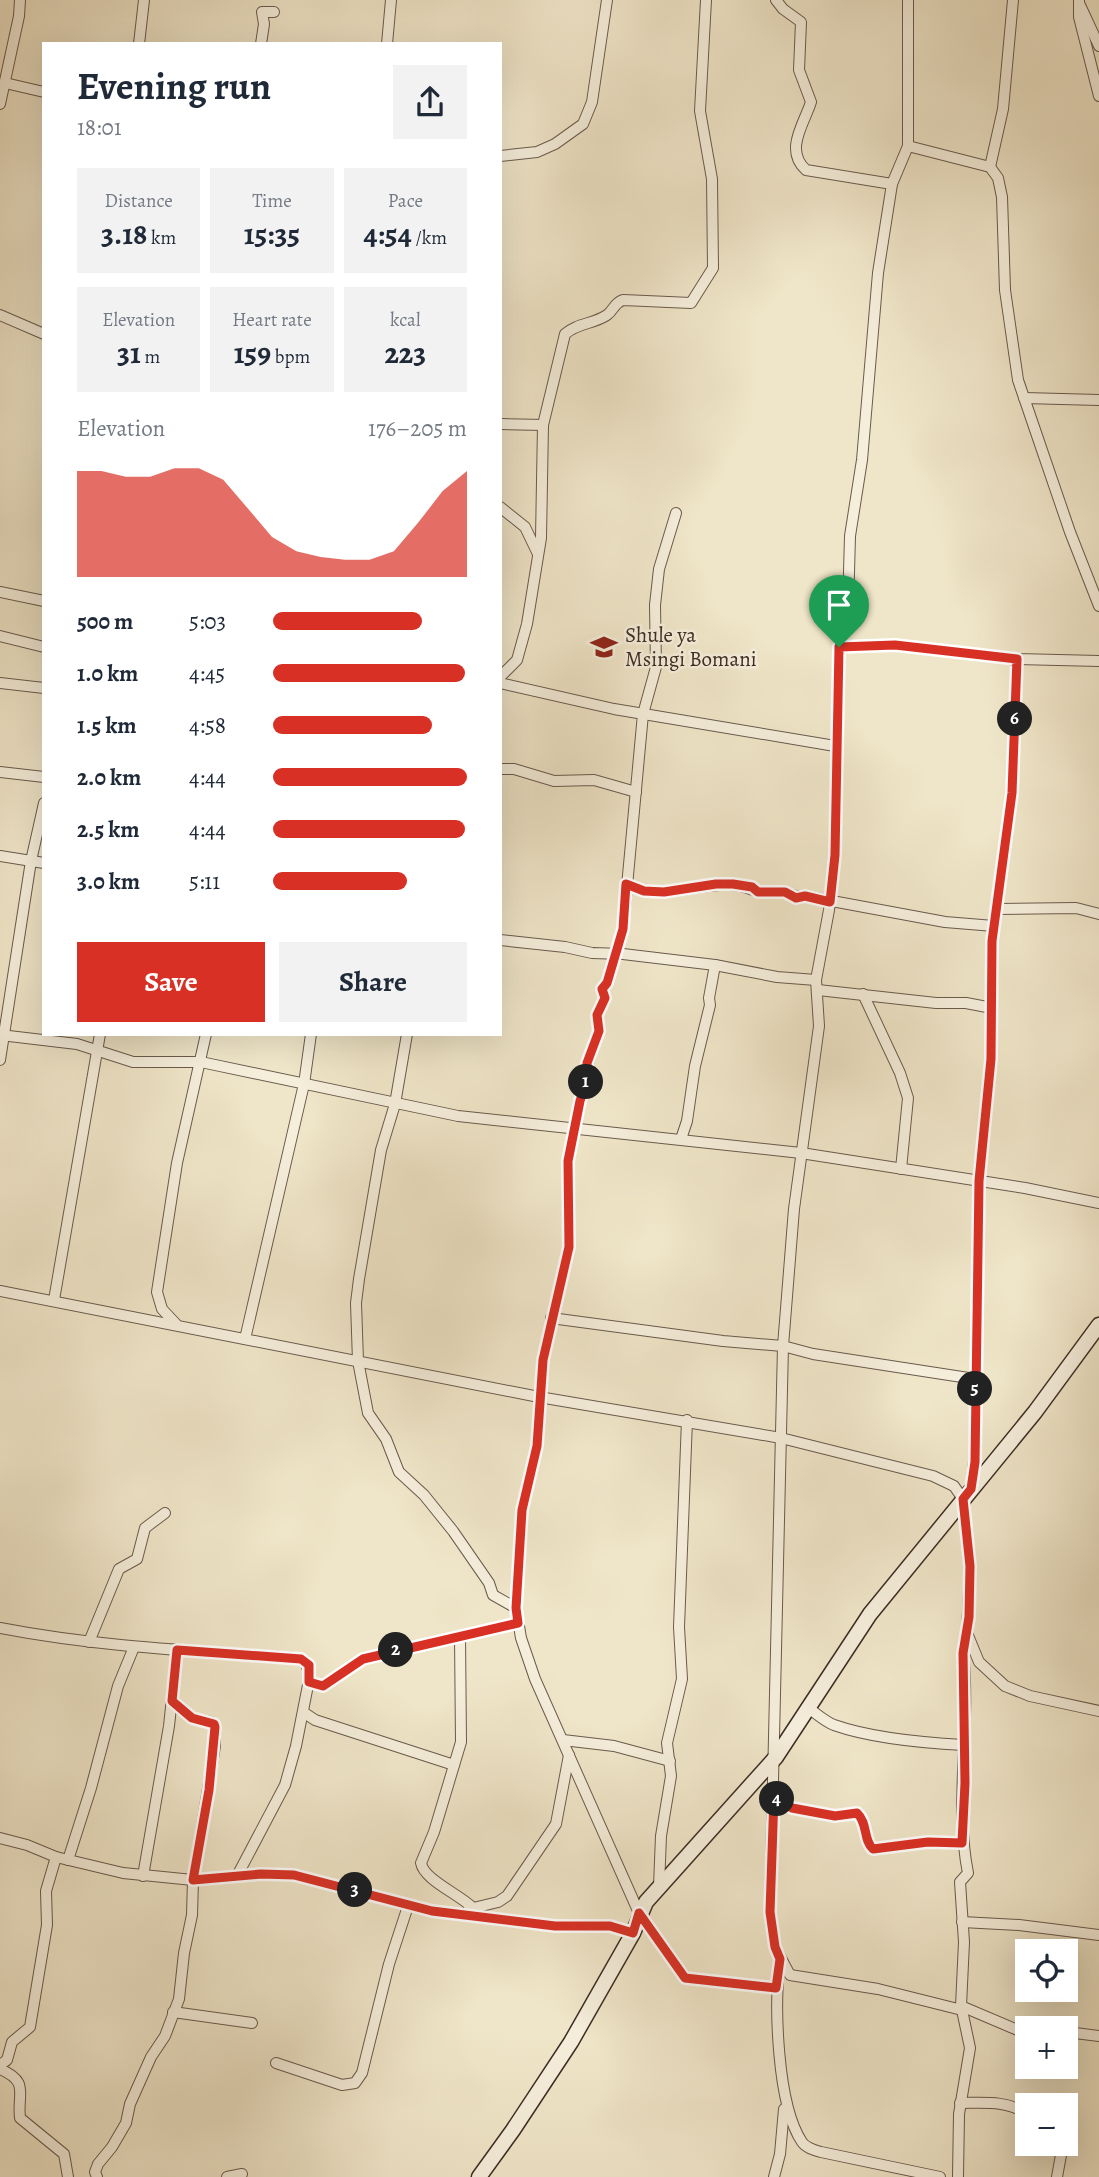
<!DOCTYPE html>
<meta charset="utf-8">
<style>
:root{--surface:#fff;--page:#f2f2f3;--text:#1f2937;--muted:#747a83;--accent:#d93025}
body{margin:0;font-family:Alegreya,serif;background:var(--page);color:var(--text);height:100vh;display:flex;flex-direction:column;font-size:26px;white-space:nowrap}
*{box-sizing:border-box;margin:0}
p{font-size:23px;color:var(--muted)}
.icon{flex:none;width:38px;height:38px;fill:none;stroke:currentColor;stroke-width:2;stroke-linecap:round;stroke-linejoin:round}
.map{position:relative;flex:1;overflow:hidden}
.sheet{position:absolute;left:42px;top:42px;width:460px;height:994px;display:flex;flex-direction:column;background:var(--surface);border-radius:0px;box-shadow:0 7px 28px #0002}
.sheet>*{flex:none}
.fabs{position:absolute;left:1015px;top:1939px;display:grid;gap:14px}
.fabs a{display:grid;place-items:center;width:63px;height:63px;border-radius:0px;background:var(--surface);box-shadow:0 7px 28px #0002;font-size:35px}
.pin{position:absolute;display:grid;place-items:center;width:60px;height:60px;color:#fff;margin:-72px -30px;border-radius:50% 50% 50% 0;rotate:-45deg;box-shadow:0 0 7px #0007}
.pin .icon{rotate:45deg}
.km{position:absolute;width:35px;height:35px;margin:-18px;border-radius:50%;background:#222;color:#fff;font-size:19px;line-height:35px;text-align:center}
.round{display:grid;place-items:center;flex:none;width:74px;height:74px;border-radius:0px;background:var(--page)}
.summary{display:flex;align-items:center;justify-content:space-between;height:119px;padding:0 35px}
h1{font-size:38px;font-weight:600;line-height:52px}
.figures{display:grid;grid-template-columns:repeat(3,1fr);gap:10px;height:119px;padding:7px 35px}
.figures div{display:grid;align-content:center;border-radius:0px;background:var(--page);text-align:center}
.figures b{font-size:30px;font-weight:600}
.figures small{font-size:19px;font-weight:400}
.figures p{font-size:19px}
.chart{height:196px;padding:14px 35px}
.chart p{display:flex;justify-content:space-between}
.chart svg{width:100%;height:126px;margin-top:7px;fill:var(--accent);opacity:.7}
.cta{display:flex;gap:14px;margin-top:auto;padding:14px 35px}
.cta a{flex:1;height:80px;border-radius:0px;background:var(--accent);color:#fff;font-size:28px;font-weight:600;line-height:80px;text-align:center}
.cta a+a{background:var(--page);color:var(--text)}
ul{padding:0 35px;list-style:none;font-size:23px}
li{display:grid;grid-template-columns:112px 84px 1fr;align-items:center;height:52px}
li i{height:18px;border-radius:9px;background:var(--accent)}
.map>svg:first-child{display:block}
</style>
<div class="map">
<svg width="1099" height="2177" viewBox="0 0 1099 2177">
<rect width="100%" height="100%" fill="#efe5c8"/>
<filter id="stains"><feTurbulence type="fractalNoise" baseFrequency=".00286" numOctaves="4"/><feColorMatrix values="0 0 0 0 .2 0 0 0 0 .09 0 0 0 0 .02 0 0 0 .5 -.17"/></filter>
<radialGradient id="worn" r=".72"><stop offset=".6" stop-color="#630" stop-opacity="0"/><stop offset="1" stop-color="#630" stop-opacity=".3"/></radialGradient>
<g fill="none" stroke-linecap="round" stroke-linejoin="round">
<defs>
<g id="street">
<path d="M776,0L783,9L801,22L799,70L811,102C804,124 784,150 806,170L892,184"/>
<path d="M908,0V146L892,184L878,273L862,460L850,536L848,608L839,647L835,855L829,910L816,980L819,1026L794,1209L783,1346L770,1911L775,1947L790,1975L878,1989L962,2010L970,2048L959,2114L958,2177"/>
<path d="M1079,0V17L1099,96"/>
<path d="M1080,5L1099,46"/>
<path d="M139,44L144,0"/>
<path d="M261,44L264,24L262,12H274"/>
<path d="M387,44L391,0"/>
<path d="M5,83L44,92"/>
<path d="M0,104L19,16L20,0"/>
<path d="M908,146L990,167L998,178L1002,197L1005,290L1018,380L1070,532L1099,606"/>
<path d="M500,156L537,152L555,144L583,124L592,102L607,0"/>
<path d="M990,167L1003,109L1013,0"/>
<path d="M0,315L44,334"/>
<path d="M1024,398L1099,400"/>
<path d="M500,424L543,425"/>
<path d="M500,507L525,527L538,554"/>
<path d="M676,513L659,569L655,605L656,667L643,714L623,929L607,983L602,989L605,998L597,1015L599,1031L588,1063V1075L580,1101L568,1161L569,1247L543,1360L537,1446L522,1510L516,1608L521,1638L535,1679L639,1913L686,1978L776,1988"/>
<path d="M0,592L44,601"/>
<path d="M0,636L44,647"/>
<path d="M839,647L895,645L1017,659L1099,661"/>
<path d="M500,677L517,660L527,624L541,538L543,425L565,334C577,323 594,324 607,315C614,310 614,303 623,300L691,303L713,268L712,179L700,111L706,0"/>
<path d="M0,683L44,688"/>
<path d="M500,683L614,709L835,746"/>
<path d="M500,769H514L554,781L594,780L636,792"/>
<path d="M0,772L44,777"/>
<path d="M0,856L44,863"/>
<path d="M626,884C659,903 697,882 732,885C743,885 749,889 758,892C765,895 776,891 785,893C793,894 796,898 805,896L945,922L994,926"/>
<path d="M998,909L1076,908L1099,914"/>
<path d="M500,940L565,947L592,953L623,954L715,965L777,977L816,980"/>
<path d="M818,990L936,1003H966L992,1008"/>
<path d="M863,994L900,1073L908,1098L901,1169"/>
<path d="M407,1034L395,1104L381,1150L359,1279L356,1303L358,1361L368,1413L386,1439L399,1472L424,1495L453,1531L489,1583L493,1595L516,1608"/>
<path d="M0,1035L77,1044L133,1062H201L458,1116L801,1153L1025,1188L1099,1203"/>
<path d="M0,1060L31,861L44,803"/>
<path d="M681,1139L687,1121L695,1066L710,1005L709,998L715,965"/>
<path d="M0,1291L539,1397L781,1438L933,1476L954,1486L963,1499L970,1566L967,1633L979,1662L1005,1686L1030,1696L1099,1711"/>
<path d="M54,1300L100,1034"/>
<path d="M551,1318L723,1341L783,1346L813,1354L975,1379"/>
<path d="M176,1324L162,1309L157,1292L177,1163L206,1034"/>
<path d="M245,1339L304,1084L311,1034"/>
<path d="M971,1489L975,1453L979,1181L991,1059L992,941L1012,793L1017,659"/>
<path d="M0,1628C98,1647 196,1651 295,1658L305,1661L310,1675L296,1746L285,1785L237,1876"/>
<path d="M460,1636L461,1742L434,1832L421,1863C424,1880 459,1894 473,1908"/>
<path d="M89,1642L119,1569L137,1559L145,1528L165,1513"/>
<path d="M309,1682L323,1686L363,1659L518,1623"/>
<path d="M807,1707C816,1713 824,1721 834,1725C871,1738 926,1743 964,1745"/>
<path d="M303,1712L315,1720L454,1765"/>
<path d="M563,1740L614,1746L670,1761"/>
<path d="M774,1796L792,1808L835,1816L857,1813C868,1823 863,1840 873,1849L928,1842L962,1843"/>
<path d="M0,1838L27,1845L56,1857L123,1873L193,1880L261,1874L294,1875L432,1911L555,1926H610L633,1933"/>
<path d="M68,1860L91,1788L118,1686L134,1647"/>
<path d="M143,1876L169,1726L177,1650"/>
<path d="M659,1886L661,1836L671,1776L667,1743L682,1679L679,1627L687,1420"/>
<path d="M469,1909L498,1902L507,1896L556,1824L569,1755"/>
<path d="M962,1922L1019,1925L1099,1935"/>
<path d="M780,1961C774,2005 777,2105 802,2142C806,2148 814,2150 821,2152L940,2177"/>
<path d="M961,2006L964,1942L960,1882L968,1873C954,1804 971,1724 963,1653L967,1633"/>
<path d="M962,2009L961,2006L1027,2034"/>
<path d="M173,2012L252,2023"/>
<path d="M1066,2037L1075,2033L1099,2036"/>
<path d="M276,2063L342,2085L355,2083L362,2073L389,1964L408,1906"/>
<path d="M0,2065L7,2060L12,2042L30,2027L47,1925L46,1891L56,1857"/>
<path d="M0,2069C30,2082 17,2093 20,2118L64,2154L68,2177"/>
<path d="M960,2103C983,2103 1007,2100 1027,2114"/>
<path d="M1066,2119V2130"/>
<path d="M97,2177L95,2172L98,2164L112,2147L126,2123L130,2104L151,2057L165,2036L179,1999L184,1953L192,1915L193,1880L215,1746V1727L211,1722L192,1718L172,1701"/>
<path d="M227,2177L242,2174"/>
<path d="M774,2177L780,2154L784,2109"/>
<path d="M1057,2177L1063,2144"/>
</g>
<path id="secondary" d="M479,2177L513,2130L571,2042L633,1933L646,1902L776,1757L870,1614L1035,1412L1099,1325"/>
</defs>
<use href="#street" stroke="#6a5a4d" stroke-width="12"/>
<use href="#secondary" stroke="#3d2c24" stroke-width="17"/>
<use href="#street" stroke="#f5eedb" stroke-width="10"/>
<use href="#secondary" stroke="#f5eedb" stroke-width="14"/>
</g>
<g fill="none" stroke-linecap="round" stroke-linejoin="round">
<defs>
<path id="route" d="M895,645L1017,659L1012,793L992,941L991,1059L979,1181L975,1462L971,1489L963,1499L970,1566L969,1617L963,1653L965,1783L962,1843L928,1842L873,1849C863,1840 868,1823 857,1813L835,1816L792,1808L774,1796L770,1912L775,1947L780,1959L776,1988L685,1978L639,1913L633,1933L610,1926H555L432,1911L294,1875L261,1874L193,1880L209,1790L215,1727L214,1724L192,1718L172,1701L177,1650L301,1659L309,1665V1682L323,1686L363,1659L518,1623L516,1608L522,1510L537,1446L543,1360L569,1247L568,1161L580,1101L588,1075L587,1063L599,1031L597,1015L605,998L602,989L607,983L623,929L626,884L644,891L664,892L716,884H733L752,887L758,892H785L796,898L805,896L830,902L835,855L839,647Z"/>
</defs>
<use href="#route" stroke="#fff" stroke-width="14"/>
<use href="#route" stroke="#d93025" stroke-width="9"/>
</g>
<defs>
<symbol id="school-bare" viewBox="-9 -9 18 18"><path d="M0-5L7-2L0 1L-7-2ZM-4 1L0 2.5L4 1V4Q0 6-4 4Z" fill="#8f2418" stroke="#f5eedb" stroke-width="2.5" paint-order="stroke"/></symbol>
</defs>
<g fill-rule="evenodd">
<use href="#school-bare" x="585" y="628" width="38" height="38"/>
</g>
<g text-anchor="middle" stroke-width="5" stroke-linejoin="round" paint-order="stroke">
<g font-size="21" fill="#3d2c24" stroke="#f5eedb" text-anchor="start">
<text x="625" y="642">Shule ya<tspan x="625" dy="24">Msingi Bomani</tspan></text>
</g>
</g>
<rect width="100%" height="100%" filter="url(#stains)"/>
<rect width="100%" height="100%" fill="url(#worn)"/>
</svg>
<div class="fabs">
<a><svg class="icon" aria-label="locate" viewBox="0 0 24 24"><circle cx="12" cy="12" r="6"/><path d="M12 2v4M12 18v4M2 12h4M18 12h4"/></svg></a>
<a>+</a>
<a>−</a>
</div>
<div class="pin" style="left:839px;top:647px;background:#1e9e55"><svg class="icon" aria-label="arrive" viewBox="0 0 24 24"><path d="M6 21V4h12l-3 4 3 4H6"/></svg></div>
<b class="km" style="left:586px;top:1082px">1</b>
<b class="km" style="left:396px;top:1650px">2</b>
<b class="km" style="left:355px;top:1890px">3</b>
<b class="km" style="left:777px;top:1799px">4</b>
<b class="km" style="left:975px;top:1389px">5</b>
<b class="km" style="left:1015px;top:719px">6</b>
<section class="sheet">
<div class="summary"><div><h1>Evening run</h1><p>18:01</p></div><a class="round"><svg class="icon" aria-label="share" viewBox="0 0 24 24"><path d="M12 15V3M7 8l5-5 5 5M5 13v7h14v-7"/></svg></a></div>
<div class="figures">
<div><p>Distance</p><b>3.18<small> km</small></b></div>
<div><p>Time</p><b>15:35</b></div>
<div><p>Pace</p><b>4:54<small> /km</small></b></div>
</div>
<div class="figures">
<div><p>Elevation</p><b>31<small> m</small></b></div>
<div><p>Heart rate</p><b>159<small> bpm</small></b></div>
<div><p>kcal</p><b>223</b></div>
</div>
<div class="chart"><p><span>Elevation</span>176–205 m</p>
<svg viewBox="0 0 160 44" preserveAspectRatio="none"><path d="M0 44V7L10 7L20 9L30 9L40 6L50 6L60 10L70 20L80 30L90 35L100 37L110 38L120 38L130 35L140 25L150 14L160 7V44z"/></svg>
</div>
<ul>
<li><b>500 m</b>5:03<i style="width:77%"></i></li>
<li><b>1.0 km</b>4:45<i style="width:99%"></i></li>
<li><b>1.5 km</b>4:58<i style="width:82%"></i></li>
<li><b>2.0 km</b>4:44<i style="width:100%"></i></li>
<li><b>2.5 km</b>4:44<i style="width:99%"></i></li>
<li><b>3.0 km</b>5:11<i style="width:69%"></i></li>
</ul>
<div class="cta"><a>Save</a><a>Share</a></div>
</section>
</div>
